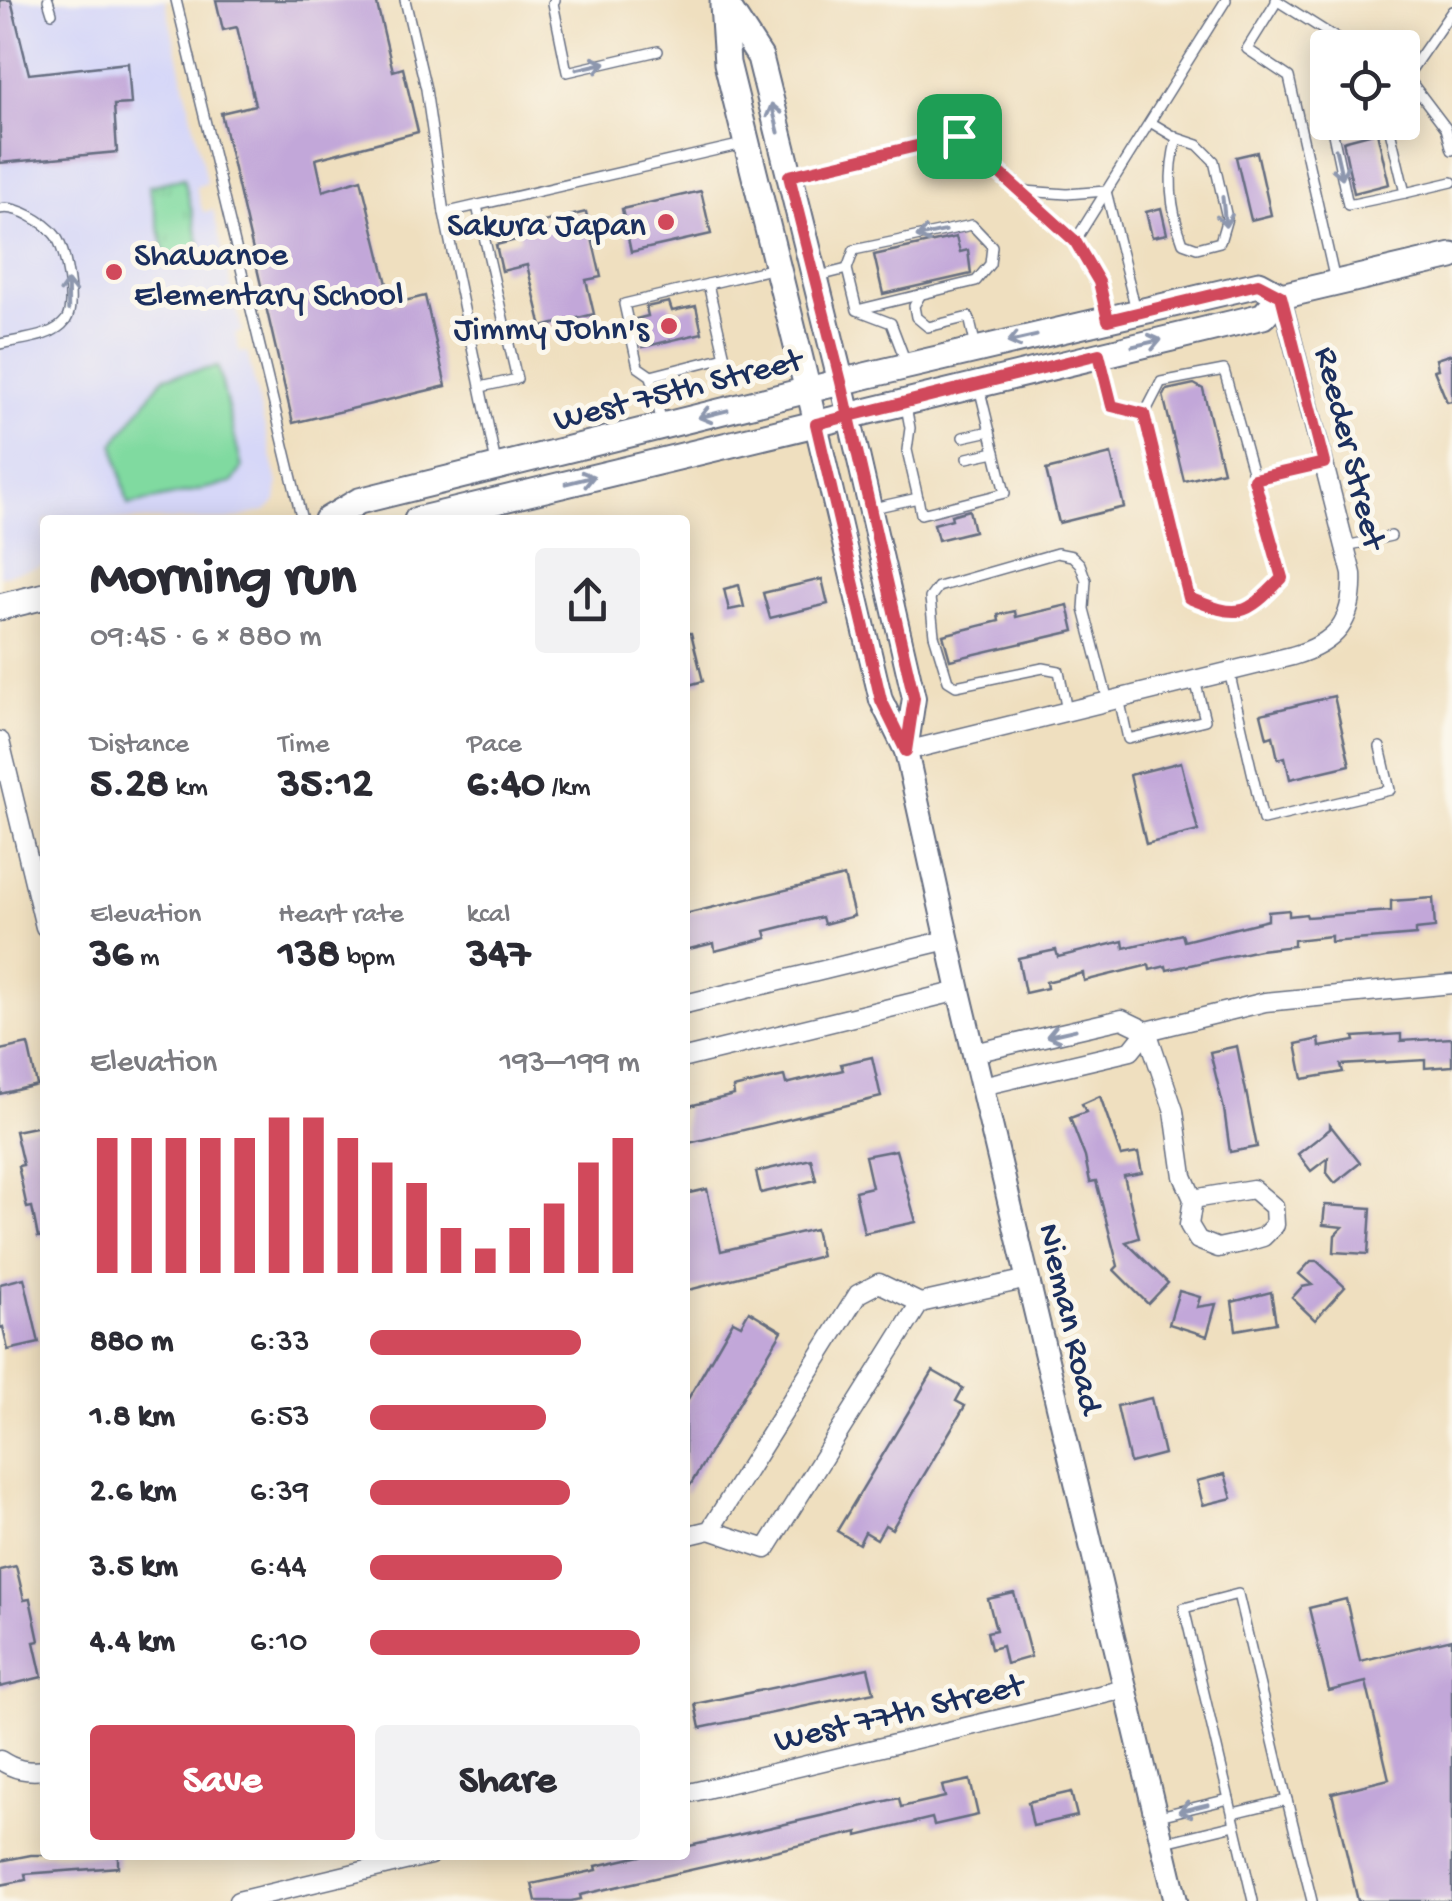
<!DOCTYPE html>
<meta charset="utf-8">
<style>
:root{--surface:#fff;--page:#f2f2f3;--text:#2b2b33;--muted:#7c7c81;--accent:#d1495b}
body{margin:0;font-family:"Gochi Hand",sans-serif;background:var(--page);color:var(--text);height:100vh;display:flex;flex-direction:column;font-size:38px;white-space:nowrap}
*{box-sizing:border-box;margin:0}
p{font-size:32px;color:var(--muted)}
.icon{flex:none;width:55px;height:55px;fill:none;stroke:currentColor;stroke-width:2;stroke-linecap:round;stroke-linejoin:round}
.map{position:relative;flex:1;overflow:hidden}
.panel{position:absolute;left:40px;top:515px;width:650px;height:1345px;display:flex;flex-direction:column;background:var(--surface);border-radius:10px;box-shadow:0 5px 25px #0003}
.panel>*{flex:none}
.tools{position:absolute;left:1310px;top:30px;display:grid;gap:20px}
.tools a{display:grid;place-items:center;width:110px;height:110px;border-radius:10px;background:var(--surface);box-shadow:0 5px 25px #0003;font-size:50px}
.pin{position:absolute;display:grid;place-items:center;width:85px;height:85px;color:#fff;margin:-42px;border-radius:20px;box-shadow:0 5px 15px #0006}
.round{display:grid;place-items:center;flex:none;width:105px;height:105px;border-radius:10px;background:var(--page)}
.head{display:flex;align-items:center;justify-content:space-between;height:170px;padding:0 50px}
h1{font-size:55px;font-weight:800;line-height:75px}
.stats{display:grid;grid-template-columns:repeat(3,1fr);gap:15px;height:170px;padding:10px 50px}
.stats div{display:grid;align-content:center}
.stats b{font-size:42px;font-weight:800}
.stats small{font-size:28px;font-weight:400}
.stats p{font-size:28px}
.chart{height:280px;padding:20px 50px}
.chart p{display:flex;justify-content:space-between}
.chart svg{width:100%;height:180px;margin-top:10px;stroke:var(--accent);stroke-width:6}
.primary-button{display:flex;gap:20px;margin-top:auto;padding:20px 50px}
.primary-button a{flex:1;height:115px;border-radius:10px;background:var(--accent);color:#fff;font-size:40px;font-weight:800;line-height:115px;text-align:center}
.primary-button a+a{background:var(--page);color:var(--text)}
ul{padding:0 50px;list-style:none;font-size:32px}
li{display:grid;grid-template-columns:160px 120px 1fr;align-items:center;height:75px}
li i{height:25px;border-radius:12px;background:var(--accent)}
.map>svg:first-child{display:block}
</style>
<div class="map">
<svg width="1452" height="1901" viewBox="0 0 1452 1901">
<defs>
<pattern id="park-tufts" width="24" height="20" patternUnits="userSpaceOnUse" patternTransform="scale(2.5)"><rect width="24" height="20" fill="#80daa0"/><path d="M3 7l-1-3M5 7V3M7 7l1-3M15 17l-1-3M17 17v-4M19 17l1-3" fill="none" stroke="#6ebb8c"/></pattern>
</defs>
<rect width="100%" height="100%" fill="#fbf7ec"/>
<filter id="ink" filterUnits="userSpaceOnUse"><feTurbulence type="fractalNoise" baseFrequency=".01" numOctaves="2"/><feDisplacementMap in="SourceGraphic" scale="20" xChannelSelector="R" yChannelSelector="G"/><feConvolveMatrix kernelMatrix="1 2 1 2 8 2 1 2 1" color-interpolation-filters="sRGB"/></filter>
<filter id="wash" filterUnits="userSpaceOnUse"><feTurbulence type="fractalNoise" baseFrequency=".0048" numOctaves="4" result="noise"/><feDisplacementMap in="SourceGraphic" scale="40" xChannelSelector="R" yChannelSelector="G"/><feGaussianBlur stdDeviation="2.25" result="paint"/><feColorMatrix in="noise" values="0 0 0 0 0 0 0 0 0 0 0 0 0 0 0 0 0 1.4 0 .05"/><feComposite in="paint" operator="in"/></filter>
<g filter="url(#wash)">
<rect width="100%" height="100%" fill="#efdfbf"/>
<path fill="#d6d7f8" d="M0,0H165L207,183L196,187L203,212L213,210L242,331L235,334L240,353L247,352L278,484L276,501L266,511L229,520H45V565L0,576Z"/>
<path fill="url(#park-tufts)" stroke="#4e847f" stroke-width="2.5" d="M184,178L201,250L166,258L149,186Z"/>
<path fill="#80daa0" stroke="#4e847f" stroke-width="2.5" d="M218,367L242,468L232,483L128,505L114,444L164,377Z"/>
<g id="blocks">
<g fill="#c2a7d9">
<path d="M0,0H11L29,74L128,63L131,104L114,105L117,152L0,163Z"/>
<path d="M216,0H376L393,71L403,68L418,132L316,159L323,191L361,179L392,304L425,296L446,386L293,423L221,113L255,105L237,27L223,30Z"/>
<path d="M1377,132L1389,184L1354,193L1343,141Z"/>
<path d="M1257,152L1271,215L1251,220L1236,157Z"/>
<path d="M701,191L711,234L631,252L622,209Z"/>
<path d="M1161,208L1167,234L1152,237L1146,212Z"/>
<path d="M586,212L601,277L586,280L594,314L542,327L527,265L502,271L496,245L520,239L518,228Z"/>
<path d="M956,237L960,252L968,250L971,274L883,294L874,255Z"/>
<path d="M669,302L672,311L696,306L702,333L643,347L636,319L648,316L646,307Z"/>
<path d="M1452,354V401L1447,402L1434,370L1438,369L1436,359Z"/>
<path d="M1194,384L1203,389L1223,471L1184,481L1163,395L1166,390Z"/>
<path d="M1111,454L1124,507L1059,523L1046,470Z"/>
<path d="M969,510L974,531L938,540L934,524L952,519L951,515Z"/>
<path d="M822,579L828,604L770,618L763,593Z"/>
<path d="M739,585L744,607L729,610L724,589Z"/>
<path d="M1068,605L1074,631L950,660L943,635L999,621L998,615L1015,611L1016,617Z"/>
<path d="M685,633H691L703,681L685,686Z"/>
<path d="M1334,696L1350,765L1290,779L1285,757L1278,759L1273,736L1267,738L1261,714Z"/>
<path d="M1181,762L1198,831L1146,844L1130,775Z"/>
<path d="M844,876L854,916L824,924L822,917L765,931L767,938L715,951L714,943L685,950V914Z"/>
<path d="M1433,898L1435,928L1416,930V935L1331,942V936L1294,940V946L1259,950L1167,970L1166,966L1150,970L1149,965L1084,981L1083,973L1046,982L1047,988L1025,993L1018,958L1056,950L1058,957L1123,941L1124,948L1182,934L1184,941L1268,920V912L1289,910V916L1306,914L1307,917L1391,911V901Z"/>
<path d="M1401,1034V1041L1452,1038V1066L1425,1068V1060L1341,1065L1343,1072L1303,1079L1296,1044L1319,1039L1320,1047L1355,1041L1354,1037Z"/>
<path d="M28,1044L37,1085L0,1094V1050Z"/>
<path d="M1237,1046L1257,1147L1230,1152L1224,1109L1210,1052Z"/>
<path d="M872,1057L881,1097L685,1144V1107L734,1095L733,1088L784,1076L786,1084L843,1070L841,1064Z"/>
<path d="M1100,1096L1121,1156L1138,1153L1142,1173L1124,1176L1139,1238L1126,1242L1168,1283L1148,1304L1114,1270L1118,1266L1096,1181L1090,1182L1085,1157L1070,1118L1086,1112L1082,1104Z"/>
<path d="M45,1125V1236L38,1237L32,1207L27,1208L18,1166L23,1165L15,1131Z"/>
<path d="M1330,1125L1360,1163L1335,1183L1327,1173L1328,1158L1311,1171L1298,1154L1330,1129Z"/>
<path d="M896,1150L916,1222L864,1233L855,1191L872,1187L865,1156Z"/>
<path d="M811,1159L816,1180L761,1193L756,1172Z"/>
<path d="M707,1189L721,1251L815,1229L821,1256L685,1291V1194Z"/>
<path d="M1325,1205L1371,1208L1368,1254L1334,1252L1335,1235L1343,1227L1323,1225Z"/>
<path d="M1311,1261H1317L1345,1287L1315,1320L1292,1298L1302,1287L1312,1285L1299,1274Z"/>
<path d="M24,1278L39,1343L8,1350L3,1327L0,1328V1284Z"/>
<path d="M1179,1291L1200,1297L1197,1307L1216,1304L1207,1336L1169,1324Z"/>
<path d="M1271,1292L1276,1323L1236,1330L1232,1302Z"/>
<path d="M749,1311L782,1331L685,1494V1404L733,1321L741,1325Z"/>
<path d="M933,1371L963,1388L956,1401L965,1406L892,1529L885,1525L877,1539L865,1532L859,1544L837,1531Z"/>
<path d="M1151,1398L1164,1454L1130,1463L1117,1406Z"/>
<path d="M1225,1474L1232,1498L1203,1505L1197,1481Z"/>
<path d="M16,1566L24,1600L30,1599L39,1641L34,1642L42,1677L0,1687V1570Z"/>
<path d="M1014,1593L1031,1657L1006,1664L1002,1646L991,1649L987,1632L996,1630L988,1599Z"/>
<path d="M1346,1599L1360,1661L1452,1639V1901H1358L1332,1793L1389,1779L1366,1682L1329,1691L1309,1608Z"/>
<path d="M868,1668L874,1692L700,1728L695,1704Z"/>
<path d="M970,1780L978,1815L934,1825L932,1818L858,1836V1832L580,1895L581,1899L571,1901H536L532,1884L597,1870L596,1866L645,1855H685V1847L899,1798L901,1807L945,1797L942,1786Z"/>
<path d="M1071,1792L1077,1816L1033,1826L1028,1802Z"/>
<path d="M31,1855H118V1867L25,1874L26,1880L0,1885V1861Z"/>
</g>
</g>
</g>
<g filter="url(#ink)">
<use href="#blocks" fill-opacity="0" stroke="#656d80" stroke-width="2.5"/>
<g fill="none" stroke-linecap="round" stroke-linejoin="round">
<defs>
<g id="service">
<path d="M48,0L52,13"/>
<path d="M176,0L302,520"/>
<path d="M405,0L426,89L444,213L496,463"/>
<path d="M555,0L553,3L567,72L658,51"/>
<path d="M1276,0L1352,48"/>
<path d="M1277,1L1247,49L1289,77L1335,281"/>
<path d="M1402,75L1408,78L1446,128L1452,150"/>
<path d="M1402,83L1452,11"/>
<path d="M1150,122L1177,138L1198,145L1214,161L1227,218L1220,242L1197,248L1183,243C1170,209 1167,174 1177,138"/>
<path d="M1336,122L1333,134L1348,205L1405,193"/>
<path d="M1388,122L1405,193L1452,182"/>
<path d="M794,175L959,136C1023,191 1087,231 1107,317"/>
<path d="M1024,191L1067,194L1106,191"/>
<path d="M1106,191L1136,310"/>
<path d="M477,206L517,379L481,387"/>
<path d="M0,209C16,205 45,222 55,235C66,249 76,305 66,320C53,338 20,339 0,344"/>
<path d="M444,213L743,144"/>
<path d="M1075,241L1226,0"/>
<path d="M815,277L847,269"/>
<path d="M921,294L914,306L916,317L928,327L969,317L976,347"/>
<path d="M857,310L976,281L990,264L992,246L972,225L854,250L847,269L857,310L891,323L907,365"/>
<path d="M1100,359L1111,406L1144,415"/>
<path d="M1224,370L1282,579C1244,618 1239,618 1189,598L1144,415L1161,382Z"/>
<path d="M651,376L638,367L624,304L708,284"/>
<path d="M662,424L651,376L725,357L708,284L775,268"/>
<path d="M963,437L990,431"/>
<path d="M967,458L995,452"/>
<path d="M1254,479L1325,463"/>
<path d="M918,498L921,514L1005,493L979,387"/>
<path d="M873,508L918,498L907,450L910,428L906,406"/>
<path d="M1346,546L1391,536"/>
<path d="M1229,671L1263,820L1390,790L1380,747"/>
<path d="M1119,698L1128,739L1205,720L1195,680"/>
<path d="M1067,711L1059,671L1043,668L956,686L948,681L934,635L930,598L938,587L1057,553L1072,556L1080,564L1086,580L1084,609L1108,701"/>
<path d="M1233,1813L1287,1800L1312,1901"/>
<path d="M1159,1816L1229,1799"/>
<path d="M1165,1842L1235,1825"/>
<path d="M1253,1901L1184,1608L1238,1594L1287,1800"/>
</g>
<g id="minor">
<path d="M0,741L45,927"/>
<path d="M906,751L1292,656C1337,643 1354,621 1352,574L1281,296"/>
<path d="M685,1004L947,940"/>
<path d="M1147,1031L1174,1111L1183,1176L1193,1199L1189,1225L1198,1240L1218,1248L1246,1242L1263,1237L1275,1225L1274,1207L1253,1189L1193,1199"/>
<path d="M974,1053L1122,1019L1147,1031"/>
<path d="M685,1058L959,991"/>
<path d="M982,1086L1131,1051L1147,1031L1265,1002L1452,984"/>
<path d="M710,1530L766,1549L920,1303"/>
<path d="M685,1536L710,1530L858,1294L879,1283L920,1303L1028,1279"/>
<path d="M0,1760C15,1770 27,1772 45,1770"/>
<path d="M685,1794L1125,1689"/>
<path d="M238,1901L430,1855"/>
</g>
<g id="tertiary">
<path d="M841,382L914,698L906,751"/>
<path d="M808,391L881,700L906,751L959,991L1176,1901"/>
</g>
<g id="secondary">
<path d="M723,0L760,57L841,382"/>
<path d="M723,5L727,63L808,391"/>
<path d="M327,520L359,501L869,375L1259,284L1281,296"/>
<path d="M417,520L1263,316L1281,296L1452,256"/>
<path d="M0,607L45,596"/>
</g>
</defs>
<use href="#service" stroke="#656d80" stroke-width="12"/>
<use href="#minor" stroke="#656d80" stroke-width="21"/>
<use href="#tertiary" stroke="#656d80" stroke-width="26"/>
<use href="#secondary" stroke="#656d80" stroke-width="29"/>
<use href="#service" stroke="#fff" stroke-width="9"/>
<use href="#minor" stroke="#fff" stroke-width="18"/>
<use href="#tertiary" stroke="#fff" stroke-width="22"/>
<use href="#secondary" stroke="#fff" stroke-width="25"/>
</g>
<defs><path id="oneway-shaft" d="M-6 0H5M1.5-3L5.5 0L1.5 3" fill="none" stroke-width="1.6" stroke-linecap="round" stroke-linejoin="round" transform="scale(2.5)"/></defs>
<g stroke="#8d97ae">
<use href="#oneway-shaft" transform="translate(591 66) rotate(-13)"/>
<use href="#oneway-shaft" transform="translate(775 118) rotate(-104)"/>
<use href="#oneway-shaft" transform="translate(1339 164) rotate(77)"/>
<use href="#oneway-shaft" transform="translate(1224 212) rotate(84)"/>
<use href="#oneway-shaft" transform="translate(931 234) rotate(168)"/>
<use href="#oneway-shaft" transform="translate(68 295) rotate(-91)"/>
<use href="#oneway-shaft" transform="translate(1022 339) rotate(167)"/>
<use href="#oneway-shaft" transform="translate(1147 343) rotate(-13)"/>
<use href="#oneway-shaft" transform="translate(713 414) rotate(166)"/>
<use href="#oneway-shaft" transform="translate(580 480) rotate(-14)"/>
<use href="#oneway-shaft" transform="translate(1061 1033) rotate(167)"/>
<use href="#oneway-shaft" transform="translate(1193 1808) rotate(166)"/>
</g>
</g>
<g fill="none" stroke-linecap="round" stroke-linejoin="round" filter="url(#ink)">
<defs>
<path id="route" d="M959,136L789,176L841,382L914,698L906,751L881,700L816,424L878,409L1099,354L1112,406L1144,414L1189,598C1239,618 1244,618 1282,578L1254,479L1324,463L1281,296L1258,284L1108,320L1099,282L1075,241L959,136"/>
</defs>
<use href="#route" stroke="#fff" stroke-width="20"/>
<use href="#route" stroke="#d1495b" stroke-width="12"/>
</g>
<g fill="#d1495b" stroke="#fbf7ec" stroke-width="4">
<circle cx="666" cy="222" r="10"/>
<circle cx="114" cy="272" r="10"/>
<circle cx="669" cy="326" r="10"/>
</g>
<g text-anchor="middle" stroke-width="10" stroke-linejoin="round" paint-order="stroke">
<g font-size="35" fill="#1b2f5e" stroke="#fbf7ec" text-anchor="end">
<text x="646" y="234">Sakura Japan</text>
<text x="134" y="264" text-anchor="start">Shawanoe<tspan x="134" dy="40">Elementary School</tspan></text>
<text x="649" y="338">Jimmy John's</text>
</g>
<g font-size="35" fill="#1b2f5e" stroke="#fbf7ec">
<text transform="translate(677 387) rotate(-14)" y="12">West 75th Street</text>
<text transform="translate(1353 447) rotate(76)" y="12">Reeder Street</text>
<text transform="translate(1073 1318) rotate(77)" y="12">Nieman Road</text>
<text transform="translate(898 1710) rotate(-13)" y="12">West 77th Street</text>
</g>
</g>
</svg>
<div class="tools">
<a><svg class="icon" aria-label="locate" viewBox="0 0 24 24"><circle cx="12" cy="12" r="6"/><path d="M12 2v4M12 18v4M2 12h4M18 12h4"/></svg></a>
</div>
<div class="pin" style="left:959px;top:136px;background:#1e9e55"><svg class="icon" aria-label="arrive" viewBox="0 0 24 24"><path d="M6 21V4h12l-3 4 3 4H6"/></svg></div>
<section class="panel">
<div class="head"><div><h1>Morning run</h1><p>09:45 · 6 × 880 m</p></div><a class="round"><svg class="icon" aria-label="share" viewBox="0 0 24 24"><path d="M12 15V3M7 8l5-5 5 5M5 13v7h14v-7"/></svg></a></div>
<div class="stats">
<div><p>Distance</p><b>5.28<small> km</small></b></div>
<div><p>Time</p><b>35:12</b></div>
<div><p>Pace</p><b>6:40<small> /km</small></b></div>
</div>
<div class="stats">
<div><p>Elevation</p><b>36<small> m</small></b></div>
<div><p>Heart rate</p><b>138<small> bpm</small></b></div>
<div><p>kcal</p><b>347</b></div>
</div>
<div class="chart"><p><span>Elevation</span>193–199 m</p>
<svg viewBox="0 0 160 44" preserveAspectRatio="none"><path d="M5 44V11M15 44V11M25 44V11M35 44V11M45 44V11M55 44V6M65 44V6M75 44V11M85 44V17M95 44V22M105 44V33M115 44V38M125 44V33M135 44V27M145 44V17M155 44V11"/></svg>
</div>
<ul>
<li><b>880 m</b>6:33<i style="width:78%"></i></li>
<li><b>1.8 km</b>6:53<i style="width:65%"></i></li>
<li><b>2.6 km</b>6:39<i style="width:74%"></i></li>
<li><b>3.5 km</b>6:44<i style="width:71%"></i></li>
<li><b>4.4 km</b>6:10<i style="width:100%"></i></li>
</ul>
<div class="primary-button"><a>Save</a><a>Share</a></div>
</section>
</div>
